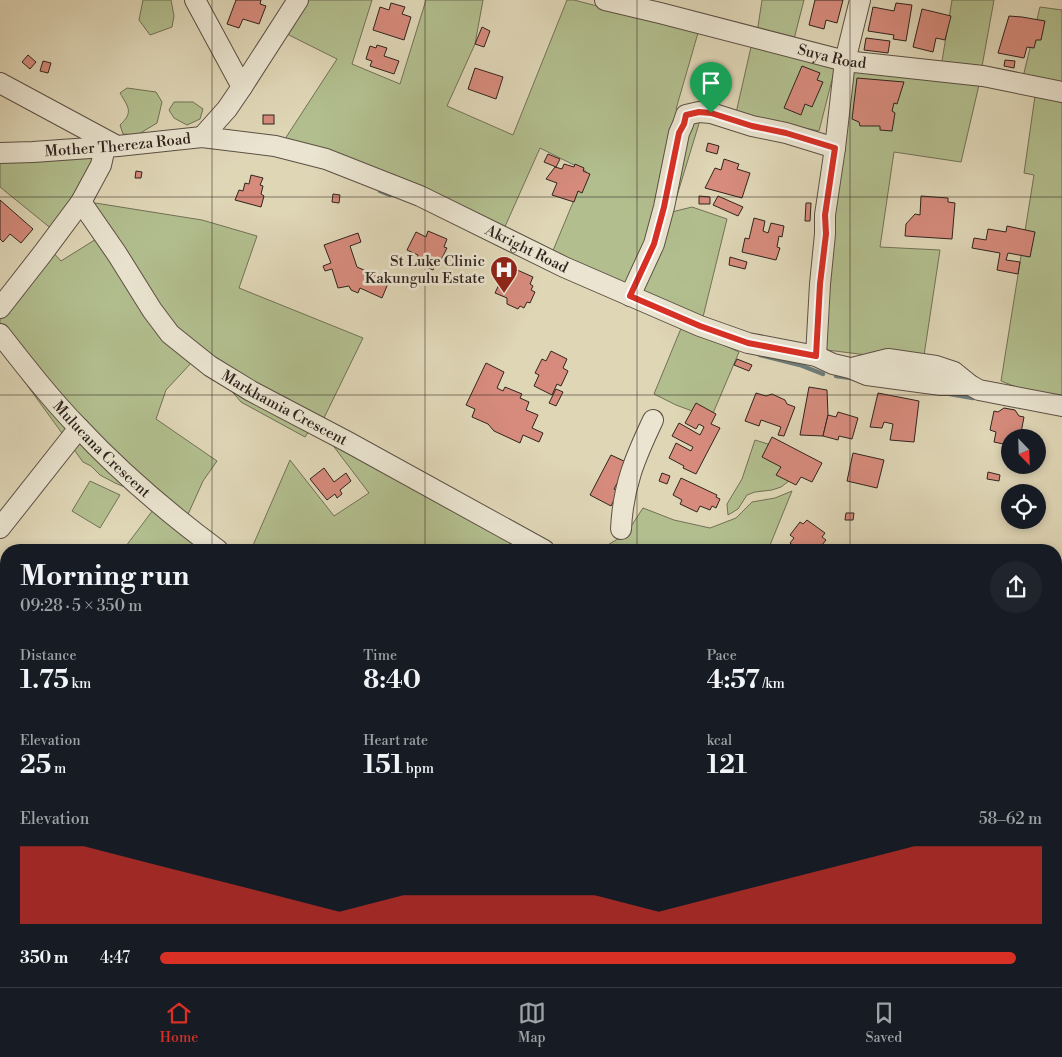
<!DOCTYPE html>
<meta charset="utf-8">
<style>
:root{--surface:#171b24;--page:#20242c;--text:#f1f3f6;--muted:#9ea1a6;--line:#363941;--accent:#d93025}
body{margin:0;font-family:"Libre Bodoni",serif;background:var(--page);color:var(--text);height:100vh;display:flex;flex-direction:column;font-size:19px;white-space:nowrap}
*{box-sizing:border-box;margin:0}
p{font-size:16px;color:var(--muted)}
.icon{flex:none;width:28px;height:28px;fill:none;stroke:currentColor;stroke-width:2;stroke-linecap:round;stroke-linejoin:round}
.map{position:relative;flex:1;overflow:hidden}
.sheet{position:absolute;left:0px;top:544px;width:1062px;height:444px;display:flex;flex-direction:column;background:var(--surface);border-radius:20px 20px 0 0;box-shadow:0 2px 8px #0003}
.sheet>*{flex:none}
.needle{width:32px;rotate:157deg}
.buttons{position:absolute;left:1001px;top:429px;display:grid;gap:10px}
.buttons a{display:grid;place-items:center;width:45px;height:45px;border-radius:50%;background:var(--surface);box-shadow:0 2px 8px #0003;font-size:25px}
.pin{position:absolute;display:grid;place-items:center;width:42px;height:42px;color:#fff;margin:-51px -21px;border-radius:50% 50% 50% 0;rotate:-45deg;box-shadow:0 0 5px #0007}
.pin .icon{rotate:45deg}
.round{display:grid;place-items:center;flex:none;width:52px;height:52px;border-radius:26px;background:var(--page)}
.summary{display:flex;align-items:center;justify-content:space-between;height:85px;padding:0 20px}
h1{font-size:28px;font-weight:800;line-height:38px}
.figures{display:grid;grid-template-columns:repeat(3,1fr);gap:8px;height:85px;padding:5px 20px}
.figures div{display:grid;align-content:center}
.figures b{font-size:25px;font-weight:800}
.figures small{font-size:14px;font-weight:400}
.figures p{font-size:14px}
.chart{height:140px;padding:10px 20px}
.chart p{display:flex;justify-content:space-between}
.chart svg{width:100%;height:90px;margin-top:5px;fill:var(--accent);opacity:.7}
ul{padding:0 20px;list-style:none;font-size:16px}
li{display:grid;grid-template-columns:80px 60px 1fr;align-items:center;height:38px}
li i{height:12px;border-radius:6px;background:var(--accent)}
.tabs{display:flex;justify-content:space-around;align-items:center;height:70px;border-top:1px solid var(--line);background:var(--surface);font-size:14px;color:var(--muted)}
.tabs a{display:grid;justify-items:center;gap:2px}
.tabs .active{color:var(--accent)}
.map>svg:first-child{display:block}
</style>
<div class="map">
<svg width="1062" height="987" viewBox="0 0 1062 987">
<rect width="100%" height="100%" fill="#dfd6b6"/>
<filter id="stains"><feTurbulence type="fractalNoise" baseFrequency=".004" numOctaves="4"/><feColorMatrix values="0 0 0 0 .2 0 0 0 0 .09 0 0 0 0 .02 0 0 0 .5 -.17"/></filter>
<radialGradient id="worn" r=".72"><stop offset=".6" stop-color="#630" stop-opacity="0"/><stop offset="1" stop-color="#630" stop-opacity=".3"/></radialGradient>
<g fill="#b2be8e" stroke="#717156">
<path d="M143,0H171L174,16L172,27L150,35L139,20Z"/>
<path d="M303,0H372L352,64L400,84L426,0H483L475,44L447,106L513,135L567,0H574L659,22L698,33L676,109L701,117L672,212L692,207L727,219L703,317L552,253L586,171L540,148L503,231L283,142L337,59L283,32Z"/>
<path d="M762,0H804L793,43L757,33Z"/>
<path d="M952,0H994L981,72L941,67Z"/>
<path d="M1040,7L1062,10V87L1022,81Z"/>
<path d="M751,47L835,68L819,131L736,113Z"/>
<path d="M850,64L979,85L961,162L894,152L880,247L940,250L923,362L827,350L823,342Z"/>
<path d="M127,88L156,92L162,102L157,123L137,135L123,134L120,125C134,112 128,107 120,93Z"/>
<path d="M1035,96L1062,102V400L1024,390L1001,381L1034,175L1024,173Z"/>
<path d="M174,102H193L203,109L200,119L187,125L174,118L169,110Z"/>
<path d="M91,156L96,160L53,230L0,187V161Z"/>
<path d="M89,202L202,220L257,236L239,288L363,338L321,424L182,337Z"/>
<path d="M101,236L193,361L166,390L156,419L217,461L203,481L185,521L165,504L115,483L100,475L91,466L83,462L0,348V312L50,249L61,261Z"/>
<path d="M682,326L739,352L711,418L676,405L654,394Z"/>
<path d="M229,388L311,428L305,437L241,402Z"/>
<path d="M325,435L530,550H251L290,460L334,516L369,493Z"/>
<path d="M755,440L784,449L789,481L781,487L772,490L755,492L747,495L738,509L728,515L727,504L742,479Z"/>
<path d="M90,481L120,495L100,528L72,511Z"/>
<path d="M792,491L768,550H594L606,546L626,534L643,508L674,520L710,528L736,518L752,502L775,498Z"/>
<path d="M153,510L202,550H123Z"/>
<path d="M67,981H207L214,986L62,987Z"/>
<path d="M495,981H643L640,987H492Z"/>
</g>
<g fill="none" stroke-linecap="round" stroke-linejoin="round">
<g stroke="#6d7c7a" stroke-width="4.5">
<path d="M380,191L390,195"/>
<path d="M760,355L800,365L823,374"/>
<path d="M836,376L851,378"/>
<path d="M950,394L973,398"/>
</g>
</g>
<g fill="#d68b7c" stroke="#30241e">
<path d="M236,0H261L260,4L266,6L259,24L243,19L239,28L227,24Z"/>
<path d="M815,0H843L837,23L826,20L824,29L809,25Z"/>
<path d="M391,3L405,7L402,14L411,17L404,40L373,30L380,7L389,10Z"/>
<path d="M896,3L912,5L906,41L893,39L894,35L868,31L873,7L894,11Z"/>
<path d="M922,9L951,16L945,40L936,38L933,52L913,47Z"/>
<path d="M1009,16L1022,17L1045,21L1041,40H1036L1034,48L1027,47L1024,58L998,53Z"/>
<path d="M482,27L490,31L484,47L475,44Z"/>
<path d="M866,38L890,41L888,53L864,50Z"/>
<path d="M377,45L387,48L384,56L399,61L394,74L370,66L372,61L366,59L370,46L376,48Z"/>
<path d="M28,55L36,62L30,69L22,62Z"/>
<path d="M1005,60L1015,61L1014,68L1004,66Z"/>
<path d="M43,61L51,63L48,73L40,71Z"/>
<path d="M802,66L820,73L817,80L823,82L812,107L805,104L801,115L784,108Z"/>
<path d="M475,68L503,77L496,99L468,89Z"/>
<path d="M857,78L904,82L897,104L894,103L892,111L895,113L892,131L880,130V126H860L859,122L852,119Z"/>
<rect x="263" y="115" width="11" height="9"/>
<path d="M708,143L719,146L717,154L706,151Z"/>
<path d="M548,154L560,159L556,167L544,162Z"/>
<path d="M724,159L739,164L737,169L750,173L742,198L705,188L715,168L721,170Z"/>
<path d="M564,164L574,167L575,164L584,168L583,171L590,174L582,193L578,191L574,202L552,195L557,183L546,179L555,167L562,169Z"/>
<path d="M136,171L142,172L141,178H135Z"/>
<path d="M251,175L263,178L260,185L263,186L261,194L264,196L261,207L235,200L239,190L243,191L245,183L249,184Z"/>
<path d="M333,194L340,195L339,203L332,202Z"/>
<path d="M699,196L710,197V204H699Z"/>
<path d="M718,196L743,207L738,216L713,205Z"/>
<path d="M921,196L948,198V202L955,203L952,239L905,236L906,224L915,214L920,215Z"/>
<path d="M0,200L33,229L21,243L10,234L3,242L0,239Z"/>
<path d="M806,203H811L810,221H805Z"/>
<path d="M754,218L765,221L763,231L768,233L771,223L784,226L782,237L779,236L777,247L780,248L776,260L742,252L745,238L749,239Z"/>
<path d="M1007,226L1035,232L1030,257L1008,253L1006,260L1020,262L1018,274L997,270L1000,253L972,248L974,238L986,240L988,229L1006,232Z"/>
<path d="M428,231L447,239L444,247L447,248L441,260L438,259L433,270L415,262L418,255L407,250L416,232L426,237Z"/>
<path d="M358,233L361,242L350,246L357,267L389,281L382,298L360,288L358,293L351,290L349,286L338,288L332,269L325,271L323,266L331,263L324,245Z"/>
<path d="M730,257L747,262L745,269L729,265Z"/>
<path d="M515,269L533,277L530,284L533,286L531,290L535,292L530,303L527,302L524,308L520,306L518,309L507,304V298L495,293L503,276L507,278L509,273L512,275Z"/>
<path d="M551,351L567,359L563,368L568,371L561,386L557,384L552,395L534,386L539,375L535,373L542,359L546,361Z"/>
<path d="M737,359L752,365L749,371L734,365Z"/>
<path d="M486,363L504,372L497,388L503,391L505,387L522,394L520,398L529,402L526,410L538,415L532,428L543,433L539,442L523,435L520,443L494,431L488,424L472,417L475,409L466,405Z"/>
<path d="M809,387L827,390L828,415L823,436L800,435Z"/>
<path d="M556,389L563,392L556,406L549,403Z"/>
<path d="M756,393L766,396L772,394L785,400L787,404L795,407L784,436L778,435L781,427L761,420L759,426L745,421Z"/>
<path d="M878,393L919,401L914,442L890,440L893,424L884,422L882,428L870,427Z"/>
<path d="M696,403L716,414L711,424L720,428L696,474L683,468L684,466L669,458L676,443L691,451L693,447L672,436L679,423L700,435L704,427L699,424L696,429L685,423Z"/>
<path d="M1004,408L1015,410L1019,416L1024,417L1020,438H1010L1008,445L994,442L996,432L990,430L994,411L998,412Z"/>
<path d="M838,412L858,418L852,439L839,436L838,440L823,436L828,415L836,417Z"/>
<path d="M772,437L822,463L812,482L801,477L796,485L776,475L781,467L762,457Z"/>
<path d="M853,453L884,460L877,488L847,481Z"/>
<path d="M611,455L628,463L614,489L618,492L611,506L590,495Z"/>
<path d="M324,468L334,482L346,473L351,481L340,490L342,494L337,498L335,494L327,500L310,479Z"/>
<path d="M988,472L1000,475L999,481L987,479Z"/>
<path d="M662,473L670,476L667,484L659,481Z"/>
<path d="M681,478L717,495L716,497L720,499L716,508L712,506L710,510L700,506L697,512L680,504L682,500L673,495Z"/>
<path d="M846,513H854L853,520H845Z"/>
<path d="M807,520L825,533L822,537L826,540L818,550H799L790,543L794,538L790,535L800,522L803,524Z"/>
<path d="M778,545L790,549V550H776Z"/>
<path d="M0,729L6,732V738L4,742L0,739Z"/>
<path d="M29,981H51L46,987H36Z"/>
</g>
<g fill="none" stroke-linecap="round" stroke-linejoin="round">
<defs>
<g id="minor">
<path d="M195,0L242,87L227,109L202,137"/>
<path id="s1" d="M605,0L660,13L845,61L983,76L1062,92"/>
<path d="M0,83L117,146"/>
<path d="M242,87L298,0"/>
<path id="s2" d="M0,153L33,152L118,146L202,137L275,146L326,159L420,196L564,267L700,326L748,343L816,356L833,364L850,368L867,375L941,385H970"/>
<path id="s3" d="M81,202L117,254L152,310L170,334L210,366L251,391L348,442L544,550"/>
<path d="M630,296L654,244L664,207L679,133L683,124L686,115L699,112L711,113L752,126L786,133L835,148"/>
<path d="M0,308L43,253L81,202L101,165L105,147"/>
<path id="s4" d="M0,334C25,366 50,398 78,427C120,472 168,513 218,550"/>
<path d="M816,356L820,284L825,234V215L835,148L845,61L860,0"/>
<path d="M852,368L888,359L936,366L954,372L970,385L979,390L1062,406"/>
<path d="M0,528L79,428"/>
<path d="M621,529C623,486 635,458 653,420"/>
<path d="M0,960L6,954"/>
<path d="M238,981L241,987"/>
<path d="M0,982L4,987"/>
<path d="M484,987L486,981"/>
</g>
</defs>
<use href="#minor" stroke="#5c5044" stroke-width="22"/>
<use href="#minor" stroke="#eae4d0" stroke-width="20"/>
</g>
<g fill="none" stroke-linecap="round" stroke-linejoin="round">
<defs>
<path id="route" d="M699,112L711,113L752,126L786,133L835,148L825,215L826,234L820,284L816,356L748,343L700,326L630,296L654,244L664,207L679,133L684,124L686,115Z"/>
</defs>
<use href="#route" stroke="#fff" stroke-width="10"/>
<use href="#route" stroke="#d93025" stroke-width="6"/>
</g>
<path fill="none" stroke="#30241e" stroke-width="1" stroke-opacity="0.55" d="M212,0V550M425,0V550M637,0V550M850,0V550M0,197H1062M0,395H1062M0,592H6M1056,592H1062M0,790H6M1056,790H1062M212,981V987M425,981V987M637,981V987M850,981V987"/>
<defs>
<symbol id="hospital-pin" viewBox="-11 -11 22 30"><path d="M0 17L-7.5 6A9.5 9.5 0 1 1 7.5 6Z" fill="#8f2418" stroke="#eae4d0"/><path d="M-5-5h3v3.5h4V-5h3V5h-3V1.5h-4V5h-3Z" fill="#fff"/></symbol>
</defs>
<g fill-rule="evenodd">
<use href="#hospital-pin" x="488" y="254" width="32" height="43"/>
</g>
<g text-anchor="middle" stroke-width="5" stroke-linejoin="round" paint-order="stroke">
<g font-size="15" fill="#30241e" stroke="#eae4d0">
<text dy="5" stroke="none"><textPath href="#s1" startOffset="234">Suya Road</textPath></text>
<text dy="5" stroke="none"><textPath href="#s2" startOffset="118">Mother Thereza Road</textPath></text>
<text dy="5" stroke="none"><textPath href="#s2" startOffset="549">Akright Road</textPath></text>
<text dy="5" stroke="none"><textPath href="#s3" startOffset="296">Markhamia Crescent</textPath></text>
<text dy="5" stroke="none"><textPath href="#s4" startOffset="154">Mulucana Crescent</textPath></text>
</g>
<g font-size="15" fill="#30241e" stroke="#eae4d0" text-anchor="end">
<text x="485" y="266">St Luke Clinic<tspan x="485" dy="17">Kakungulu Estate</tspan></text>
</g>
</g>
<rect width="100%" height="100%" filter="url(#stains)"/>
<rect width="100%" height="100%" fill="url(#worn)"/>
</svg>
<div class="buttons">
<a><svg class="needle" viewBox="-14 -14 28 28"><path d="M0-13l5 13h-10z" fill="#e53935"/><path d="M0 13l5-13h-10z" fill="#9ea1a6"/></svg></a>
<a><svg class="icon" aria-label="locate" viewBox="0 0 24 24"><circle cx="12" cy="12" r="6"/><path d="M12 2v4M12 18v4M2 12h4M18 12h4"/></svg></a>
</div>
<div class="pin" style="left:711px;top:113px;background:#1e9e55"><svg class="icon" aria-label="arrive" viewBox="0 0 24 24"><path d="M6 21V4h12l-3 4 3 4H6"/></svg></div>
<section class="sheet">
<div class="summary"><div><h1>Morning run</h1><p>09:28 · 5 × 350 m</p></div><a class="round"><svg class="icon" aria-label="share" viewBox="0 0 24 24"><path d="M12 15V3M7 8l5-5 5 5M5 13v7h14v-7"/></svg></a></div>
<div class="figures">
<div><p>Distance</p><b>1.75<small> km</small></b></div>
<div><p>Time</p><b>8:40</b></div>
<div><p>Pace</p><b>4:57<small> /km</small></b></div>
</div>
<div class="figures">
<div><p>Elevation</p><b>25<small> m</small></b></div>
<div><p>Heart rate</p><b>151<small> bpm</small></b></div>
<div><p>kcal</p><b>121</b></div>
</div>
<div class="chart"><p><span>Elevation</span>58–62 m</p>
<svg viewBox="0 0 160 44" preserveAspectRatio="none"><path d="M0 44V6L10 6L20 14L30 22L40 30L50 38L60 30L70 30L80 30L90 30L100 38L110 30L120 22L130 14L140 6L150 6L160 6V44z"/></svg>
</div>
<ul>
<li><b>350 m</b>4:47<i style="width:97%"></i></li>
</ul>
</section>
</div>
<nav class="tabs">
<a class="active"><svg class="icon" aria-label="home" viewBox="0 0 24 24"><path d="M3 11l9-7 9 7M6 9v11h12V9"/></svg>Home</a>
<a><svg class="icon" aria-label="map" viewBox="0 0 24 24"><path d="M3 6l6-2 6 2 6-2v14l-6 2-6-2-6 2zM9 4v14M15 6v14"/></svg>Map</a>
<a><svg class="icon" aria-label="saved" viewBox="0 0 24 24"><path d="M7 4h10v16l-5-4-5 4z"/></svg>Saved</a>
</nav>
